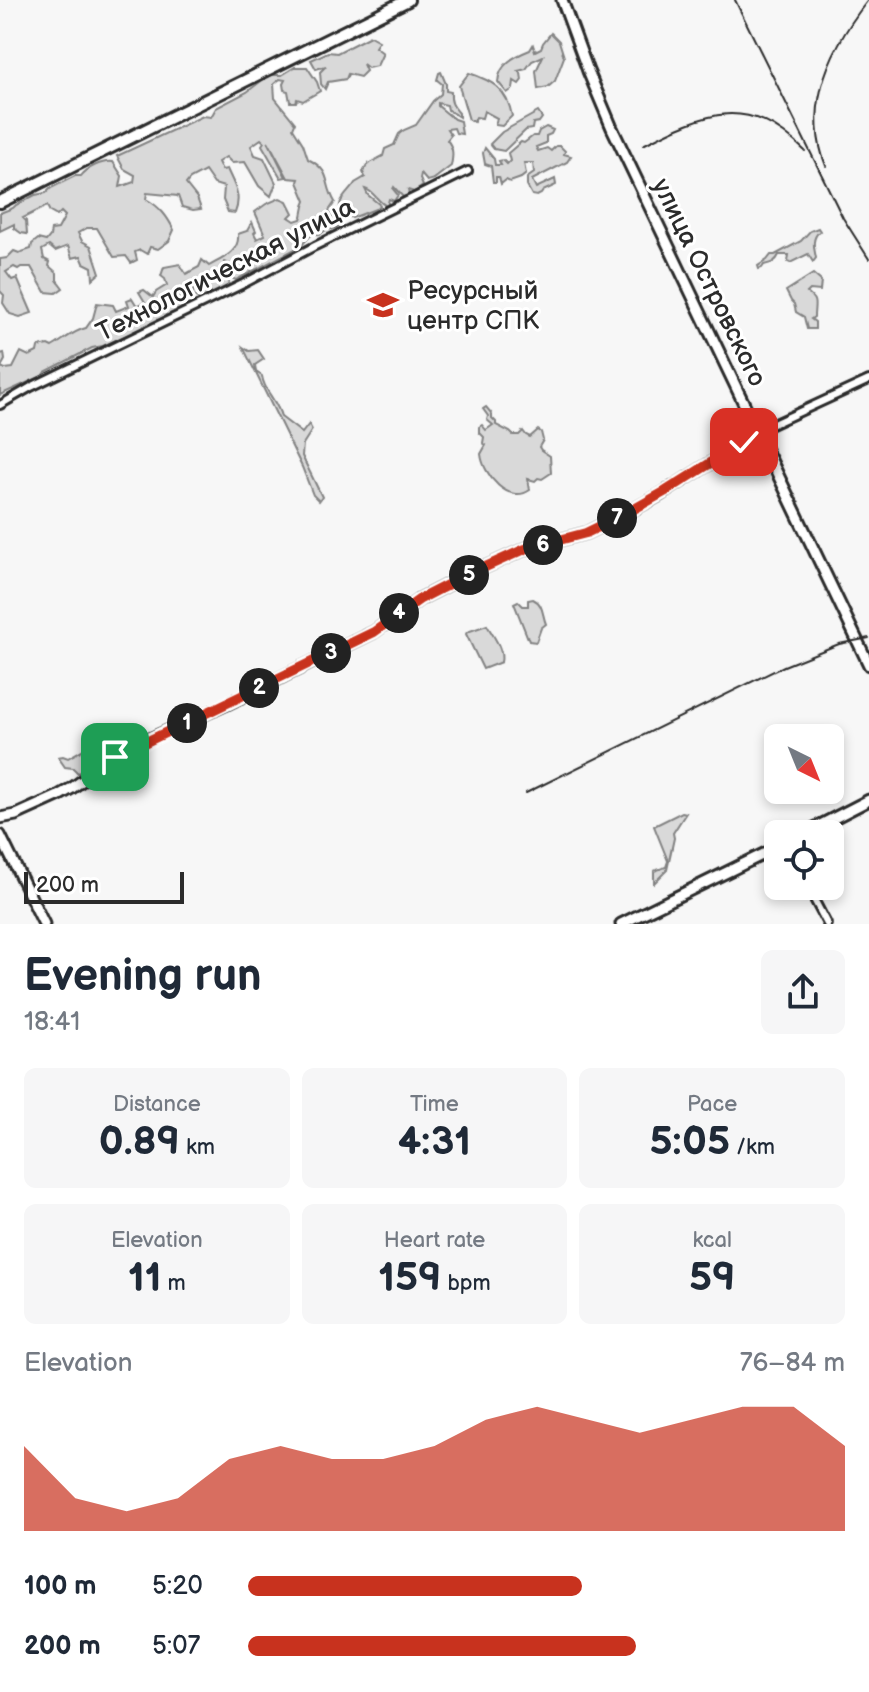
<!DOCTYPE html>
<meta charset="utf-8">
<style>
:root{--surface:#fff;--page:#f6f6f7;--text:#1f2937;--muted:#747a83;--accent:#c8321e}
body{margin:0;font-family:"Balsamiq Sans",sans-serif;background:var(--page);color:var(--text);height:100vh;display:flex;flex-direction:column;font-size:30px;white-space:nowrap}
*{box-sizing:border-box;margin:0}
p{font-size:26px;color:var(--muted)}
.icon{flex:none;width:44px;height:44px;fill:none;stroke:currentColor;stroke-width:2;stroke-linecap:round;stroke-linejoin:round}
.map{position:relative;height:924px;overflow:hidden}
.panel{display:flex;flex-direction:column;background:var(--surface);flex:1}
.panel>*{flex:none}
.needle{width:52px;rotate:137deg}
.controls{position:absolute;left:764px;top:724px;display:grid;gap:16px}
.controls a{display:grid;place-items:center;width:80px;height:80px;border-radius:12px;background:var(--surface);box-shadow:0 4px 12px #0003;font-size:40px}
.scale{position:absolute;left:24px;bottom:20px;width:160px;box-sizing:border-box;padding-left:8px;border:4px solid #2b2b2b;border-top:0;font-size:22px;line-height:28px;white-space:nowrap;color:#2b2b2b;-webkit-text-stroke:6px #fff;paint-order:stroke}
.pin{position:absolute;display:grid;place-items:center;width:68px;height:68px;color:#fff;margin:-34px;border-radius:16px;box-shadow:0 4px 12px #0006}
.km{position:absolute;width:40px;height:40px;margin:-20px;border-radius:50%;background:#222;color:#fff;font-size:22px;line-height:40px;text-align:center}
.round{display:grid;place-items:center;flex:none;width:84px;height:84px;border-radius:12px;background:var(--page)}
.headline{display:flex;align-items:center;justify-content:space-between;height:136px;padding:0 24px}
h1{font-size:44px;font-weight:800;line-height:60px}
.figures{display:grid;grid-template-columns:repeat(3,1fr);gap:12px;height:136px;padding:8px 24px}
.figures div{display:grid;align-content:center;border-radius:12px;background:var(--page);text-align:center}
.figures b{font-size:40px;font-weight:800}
.figures small{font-size:22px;font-weight:400}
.figures p{font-size:22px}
.chart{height:224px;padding:16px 24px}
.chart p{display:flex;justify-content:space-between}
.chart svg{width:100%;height:144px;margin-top:8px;fill:var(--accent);opacity:.7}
ul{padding:0 24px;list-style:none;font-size:26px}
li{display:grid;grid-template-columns:128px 96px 1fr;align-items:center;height:60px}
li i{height:20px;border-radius:10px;background:var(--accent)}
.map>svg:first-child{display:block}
</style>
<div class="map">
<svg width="869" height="924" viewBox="0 0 869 924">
<rect width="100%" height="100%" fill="#f7f7f7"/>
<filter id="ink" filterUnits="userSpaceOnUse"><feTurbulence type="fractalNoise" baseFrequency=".0125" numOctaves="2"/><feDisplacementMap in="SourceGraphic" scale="16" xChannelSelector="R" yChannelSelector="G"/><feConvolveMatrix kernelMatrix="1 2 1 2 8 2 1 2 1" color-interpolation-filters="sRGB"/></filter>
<g filter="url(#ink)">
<g fill="#d9d9d9" stroke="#828282" stroke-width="2">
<path d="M551,33L559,41L564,57L555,81L548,87L538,89L536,71L543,56L532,61L526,69L518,71L521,73L522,80L519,84L514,81L513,89L507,93L498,82C499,64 515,56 530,50L533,45L535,51L541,48L543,43Z"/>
<path d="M370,36L379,41L375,47L383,53L377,66L368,68L363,64L366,71L360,77L348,74L346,79L328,82L325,89L321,84L320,72L326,66L316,69L311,60L328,52L337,53Z"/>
<path d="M295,67H307L317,82L320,91L303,101L297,99L296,102H290L288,91L284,90L283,84L285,80L280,79L274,84L275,98L295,123L293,128L303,144L308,159C333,172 323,182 335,202L329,211L331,217H336L340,223L337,228L326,230L319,235L314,232L301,246L236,280L231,278L235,267L225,262L223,271L219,276L229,282L228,287L200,299L193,296V288L195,283L191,282L186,283V290L179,293L177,298L185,297L192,301H198L175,314L166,315L165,318L103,346L92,348L45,372L42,376L0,395V354L4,353L5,360L1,367L5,369L13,368L21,352L29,356L37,352L38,347L48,345L52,347C64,340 73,331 86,328L93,318L97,303L113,305L116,311L129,306L127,300L132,298L137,306L145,302L139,292L144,290L153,297L156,292L167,285L165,279L161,276L164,267L180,264L186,274L199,267L202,260L209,266C223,258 240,252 238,234L247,231L252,222L256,231L254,233L257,239L265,235L255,212L266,204L280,198L287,201L293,213L289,217L295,221L301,219C304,213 302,208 306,201L298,182L299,179L288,178L268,141L286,177L281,178L262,145L264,142L261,139L251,146L255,155L264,158L276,183L271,196L259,186L245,162L232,163L226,157L218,162L222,170L227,169C234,185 242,195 235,213L228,212L223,200L224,187L214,184L205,171L190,179L186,184L197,198L201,209L193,210L182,207L178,196L147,193L146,199C160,207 167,216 174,230L169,241L158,249L150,247L147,254L140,250L135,252L137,260L131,263L126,256L114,257L97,228H87L78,233L82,241L91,246L100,273L93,279L92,267L84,263L81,256L72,258L68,246L55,251L49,246L42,250L44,259L50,262L49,266L57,273V280L63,288L56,293L45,292L31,267H21L18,269L14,267L6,272L12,280L17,278L32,313L20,317L10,314L3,303L4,295L0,291V259L7,258L14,251L19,253L31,249L32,244L38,239L46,241L50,236L51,230L58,229L65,216L61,212L57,216L50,212L47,206L23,218L26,221L27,234L21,233L14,228V224L0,231V213L13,208L16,205L35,195L46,193L51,188L75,176H81C87,168 103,160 113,162L122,176L120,187L134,182L135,175L124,169L117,156L203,116L211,117L216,108L247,92L269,75H282Z"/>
<path d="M441,72L446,84V91L451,92C450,102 453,106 459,113V117L448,110L447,105L438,103V106L454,119L460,121L462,134L456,133L454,128L447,129L451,135L447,140C454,148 453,156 451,166L434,179L427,181L421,174L420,179L423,186L414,192L408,190L409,195L403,197L394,187L393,189L398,195L394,201L389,199L387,206C378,203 374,191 365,189L368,195L380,205L378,208L352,218L348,215L344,216C332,203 349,193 355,183L365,177L363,172L368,164L383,156L385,149L394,145L399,134L404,130L416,125L433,101L441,94L442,84L437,80L439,73Z"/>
<path d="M469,73C493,81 507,89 512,116L502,126L495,125L497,118L484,111L482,118L476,117L474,122L469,120L459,86Z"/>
<path d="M538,112L542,118L539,122L533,123L532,129L526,130L504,151L494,149L490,144L502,132Z"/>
<path d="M546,127L553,130L551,134L546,136V143L536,147L538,151L547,148L551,151L556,146H560L565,151L564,154L571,156L567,162L532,180L536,188L555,179L556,185L543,191L541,194L537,196L532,195L527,186V178L534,173L533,163H524L526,174L521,178L510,182L506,180L501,184L499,177H496V182H493L491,166L485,164L483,153L485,148L494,159L495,165H501L499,161L503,160L507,164L510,161L508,153L521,142L524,143L533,136H537L539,131Z"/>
<path d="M818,228L820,231C811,238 814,248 816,258L813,262L808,254L790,263L788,262L789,255H779C776,262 772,263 764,265L762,268L759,269L758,266L767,260L771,255H775L801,241L810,231Z"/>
<path d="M813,274L821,281L820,291L810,290L807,293C818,301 814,304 814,317L811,319L815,322V329H807L804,317L796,312L794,304L791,301L786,291Z"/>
<path d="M243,347L249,351L258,350L264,359L255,365L256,372L262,376C264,392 278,401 281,417L302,433L309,424L312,430L303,444L302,456L322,497L319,501L313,495L302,467Z"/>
<path d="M486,407L492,414V418L496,422V425L510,432L513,435H519L523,431L526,435L530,437L538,430L541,432L543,440L539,447L541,450L550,456L551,473L542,479L538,478L535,481L528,479L530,490C509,505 483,475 481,454L486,445L483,443L484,437L479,432V427L482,425L486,430L493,425L487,420L488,416L483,409Z"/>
<path d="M533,599C544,604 542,615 546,624L541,628L536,642L529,641L514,603L518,601L523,606H528V600Z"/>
<path d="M487,625C493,636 504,649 501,662L483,669L466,634L467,632Z"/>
<path d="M111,727L118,728C124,733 126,737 125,746C116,748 110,754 101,756C96,764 87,770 78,773L73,768L65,767L58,757L63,756L68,758C74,754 82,751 86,747C96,735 91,731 111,727Z"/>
<path d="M682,812L686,813L673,833L674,838L667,870L654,883V871L666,867L668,861L654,826Z"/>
</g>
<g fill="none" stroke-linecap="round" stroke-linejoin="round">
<defs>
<g id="street">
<path d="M0,405L31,387L243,284L315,246L468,171"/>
<path d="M758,433L769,426L869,380"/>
<path d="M807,886L827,924"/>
</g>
<g id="secondary">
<path d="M562,0L588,71L612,128L869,665"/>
<path d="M0,818L16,815L58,796L72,788L115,757L134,746L225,705L374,632L420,599L461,578L525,549L586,533L627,513L660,495L758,433"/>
<path d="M803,834L869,800"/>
<path d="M0,835L44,924"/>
<path d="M621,924L778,847"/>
</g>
<path id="primary" d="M0,202L408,0"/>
</defs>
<use href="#street" stroke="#2b2b2b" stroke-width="12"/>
<use href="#secondary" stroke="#2b2b2b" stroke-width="15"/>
<use href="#primary" stroke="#2b2b2b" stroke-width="16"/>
<use href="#street" stroke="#fff" stroke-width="6"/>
<use href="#secondary" stroke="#fff" stroke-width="9"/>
<use href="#primary" stroke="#fff" stroke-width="10"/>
<g stroke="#2b2b2b" stroke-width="2">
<path d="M735,0L843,218L869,259"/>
<path d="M643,145C707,112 747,94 805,151"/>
<path d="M826,166C802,106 831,47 868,0"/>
<path d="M526,793L784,666L839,644L869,638"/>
</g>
</g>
</g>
<g fill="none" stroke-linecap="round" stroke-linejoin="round" filter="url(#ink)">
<defs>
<path id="route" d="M115,757L374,632L420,599L461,578L525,549L586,533L627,513L666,491L744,442"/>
</defs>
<use href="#route" stroke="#fff" stroke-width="16"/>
<use href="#route" stroke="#c8321e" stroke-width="10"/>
</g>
<defs>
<symbol id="university-bare" viewBox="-9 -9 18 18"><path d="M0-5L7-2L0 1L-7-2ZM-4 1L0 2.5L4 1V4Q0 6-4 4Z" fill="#c8321e" stroke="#fff" stroke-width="2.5" paint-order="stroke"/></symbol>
</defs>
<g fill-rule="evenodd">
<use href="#university-bare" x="361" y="283" width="44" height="44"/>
</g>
<g text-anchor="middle" stroke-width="6" stroke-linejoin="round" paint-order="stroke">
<g font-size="26" fill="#2b2b2b" stroke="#fff">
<text transform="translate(225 269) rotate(-27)" y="9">Технологическая улица</text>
<text transform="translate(710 282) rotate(64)" y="9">улица Островского</text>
</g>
<g font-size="26" fill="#2b2b2b" stroke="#fff" text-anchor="start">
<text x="407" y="299">Ресурсный<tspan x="407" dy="30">центр СПК</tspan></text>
</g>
</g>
</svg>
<div class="controls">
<a><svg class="needle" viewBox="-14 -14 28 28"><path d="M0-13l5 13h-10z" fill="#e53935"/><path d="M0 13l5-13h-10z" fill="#747a83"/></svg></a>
<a><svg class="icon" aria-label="locate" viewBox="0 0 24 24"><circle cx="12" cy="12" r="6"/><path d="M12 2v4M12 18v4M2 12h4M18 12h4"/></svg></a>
</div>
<div class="scale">200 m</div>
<div class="pin" style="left:115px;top:757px;background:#1e9e55"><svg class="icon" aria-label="arrive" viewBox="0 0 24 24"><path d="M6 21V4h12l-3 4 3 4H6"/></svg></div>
<div class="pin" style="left:744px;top:442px;background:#d93025"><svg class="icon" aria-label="check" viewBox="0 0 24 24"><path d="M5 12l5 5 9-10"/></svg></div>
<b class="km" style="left:187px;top:723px">1</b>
<b class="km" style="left:259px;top:688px">2</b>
<b class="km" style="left:331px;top:653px">3</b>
<b class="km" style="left:399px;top:613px">4</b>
<b class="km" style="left:469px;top:575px">5</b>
<b class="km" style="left:543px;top:545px">6</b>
<b class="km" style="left:617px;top:518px">7</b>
</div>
<section class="panel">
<div class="headline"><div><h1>Evening run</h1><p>18:41</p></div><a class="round"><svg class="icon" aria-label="share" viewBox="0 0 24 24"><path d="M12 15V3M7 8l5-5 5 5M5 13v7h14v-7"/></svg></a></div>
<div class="figures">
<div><p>Distance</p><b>0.89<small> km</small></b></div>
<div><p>Time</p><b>4:31</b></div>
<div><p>Pace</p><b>5:05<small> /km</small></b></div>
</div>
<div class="figures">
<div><p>Elevation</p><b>11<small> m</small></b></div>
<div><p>Heart rate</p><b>159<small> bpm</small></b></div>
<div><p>kcal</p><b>59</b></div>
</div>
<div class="chart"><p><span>Elevation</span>76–84 m</p>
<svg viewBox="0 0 160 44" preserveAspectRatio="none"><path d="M0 44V18L10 34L20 38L30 34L40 22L50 18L60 22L70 22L80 18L90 10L100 6L110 10L120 14L130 10L140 6L150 6L160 18V44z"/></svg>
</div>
<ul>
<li><b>100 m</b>5:20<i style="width:56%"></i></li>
<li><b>200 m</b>5:07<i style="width:65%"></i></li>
</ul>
</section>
